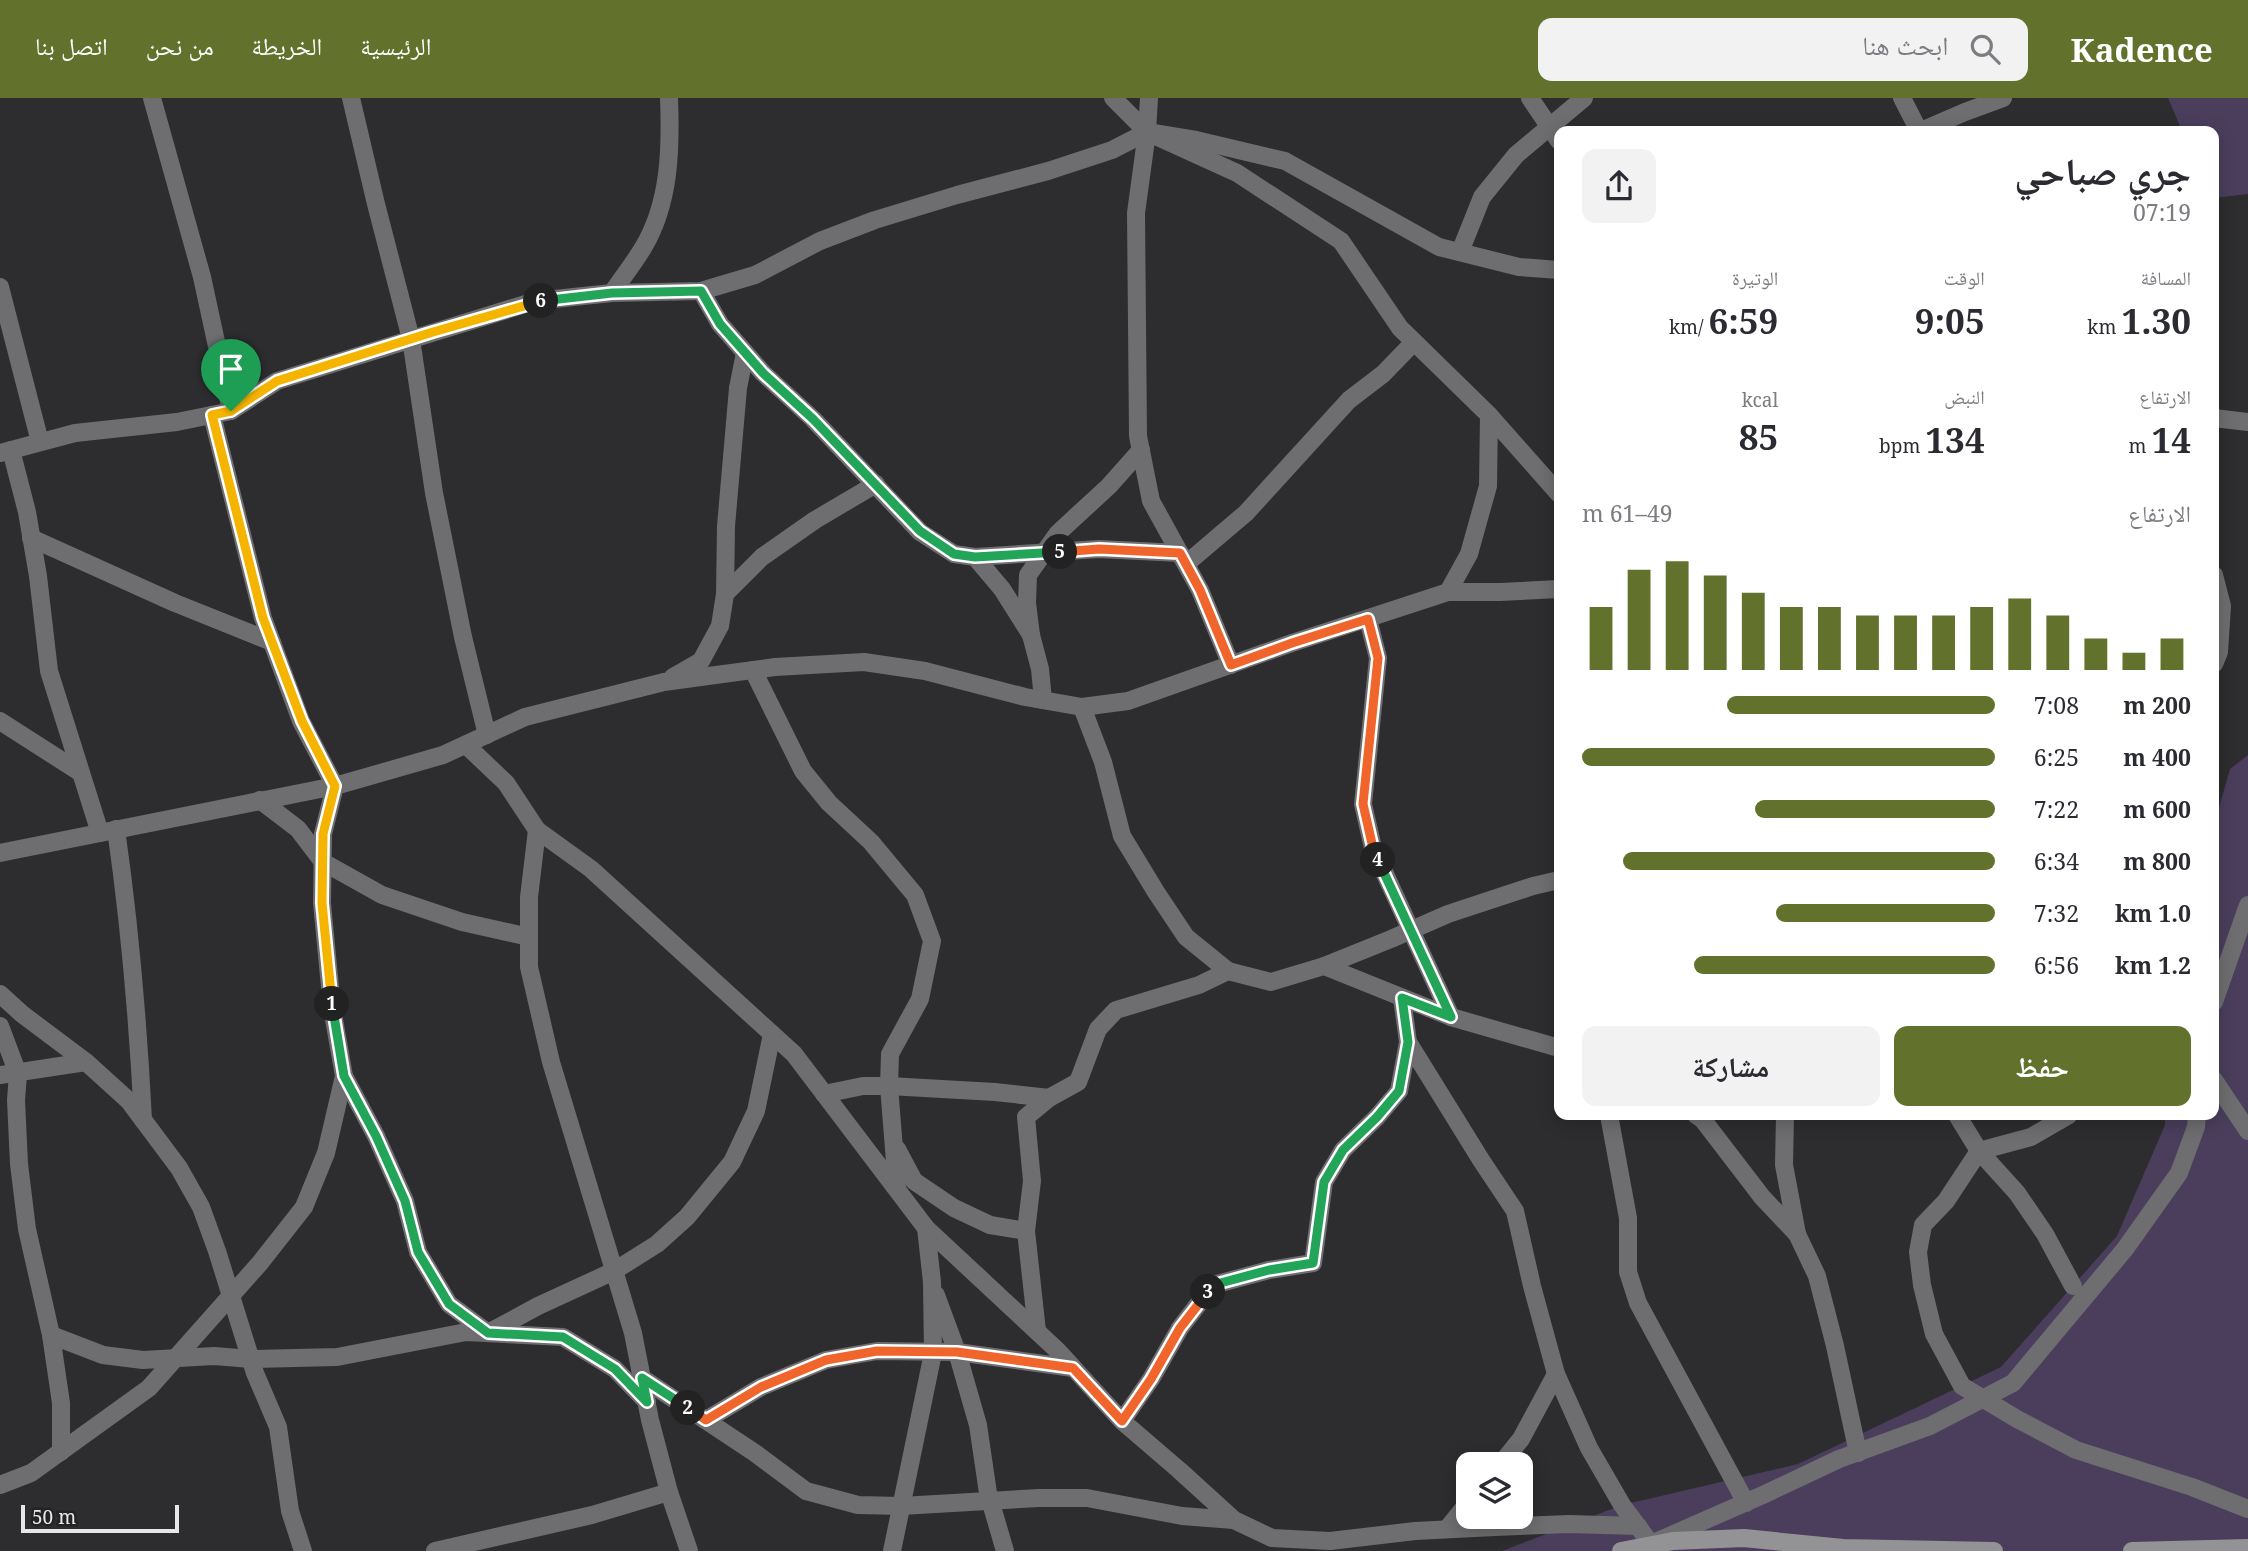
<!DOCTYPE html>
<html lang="ar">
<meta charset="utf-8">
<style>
:root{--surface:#fff;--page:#f2f2f3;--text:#2b2b33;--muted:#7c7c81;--accent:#62722c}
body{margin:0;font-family:"Noto Serif","Noto Naskh Arabic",serif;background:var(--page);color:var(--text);direction:rtl;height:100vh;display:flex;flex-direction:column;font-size:26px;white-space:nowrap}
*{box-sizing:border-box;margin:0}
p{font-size:23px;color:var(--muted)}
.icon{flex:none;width:38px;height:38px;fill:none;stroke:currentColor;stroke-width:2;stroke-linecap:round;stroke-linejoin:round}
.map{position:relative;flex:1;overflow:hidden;direction:ltr}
.side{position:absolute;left:1554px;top:28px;width:665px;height:994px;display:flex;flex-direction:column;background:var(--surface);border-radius:14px;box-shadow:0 4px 18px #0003;direction:rtl}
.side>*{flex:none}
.buttons{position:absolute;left:1456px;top:1354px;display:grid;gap:14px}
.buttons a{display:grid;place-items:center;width:77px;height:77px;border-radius:14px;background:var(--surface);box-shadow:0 4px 18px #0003;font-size:35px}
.scale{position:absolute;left:21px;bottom:18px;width:158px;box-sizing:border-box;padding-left:7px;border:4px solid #e7e7e8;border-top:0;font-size:19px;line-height:24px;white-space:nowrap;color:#e7e7e8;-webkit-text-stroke:5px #232224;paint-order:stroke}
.pin{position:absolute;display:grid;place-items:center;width:60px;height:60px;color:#fff;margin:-72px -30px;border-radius:50% 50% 50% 0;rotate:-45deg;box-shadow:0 0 7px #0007}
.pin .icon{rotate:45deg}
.km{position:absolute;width:35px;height:35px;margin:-18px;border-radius:50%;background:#222;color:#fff;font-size:19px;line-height:35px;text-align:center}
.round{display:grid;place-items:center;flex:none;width:74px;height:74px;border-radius:14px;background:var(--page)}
.headline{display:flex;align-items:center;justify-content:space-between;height:119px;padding:0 28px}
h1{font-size:38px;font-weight:700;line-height:52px}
.metrics{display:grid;grid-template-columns:repeat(3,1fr);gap:10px;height:119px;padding:7px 28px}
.metrics div{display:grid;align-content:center}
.metrics b{font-size:35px;font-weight:700}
.metrics small{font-size:19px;font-weight:400}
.metrics p{font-size:19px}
.chart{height:196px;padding:14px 28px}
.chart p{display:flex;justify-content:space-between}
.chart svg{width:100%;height:126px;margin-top:7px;stroke:var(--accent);stroke-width:6}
.primary-button{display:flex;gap:14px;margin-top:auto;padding:14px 28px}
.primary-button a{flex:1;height:80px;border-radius:14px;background:var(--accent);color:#fff;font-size:28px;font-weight:700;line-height:80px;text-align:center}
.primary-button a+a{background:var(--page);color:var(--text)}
ul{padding:0 28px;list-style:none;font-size:23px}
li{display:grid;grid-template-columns:112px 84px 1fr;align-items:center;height:52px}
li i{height:18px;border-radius:9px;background:var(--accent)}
header{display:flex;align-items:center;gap:42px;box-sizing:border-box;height:98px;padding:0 35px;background:var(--accent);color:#fff}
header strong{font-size:33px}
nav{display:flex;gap:38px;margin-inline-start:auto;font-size:24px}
.search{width:490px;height:63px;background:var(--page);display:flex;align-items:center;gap:18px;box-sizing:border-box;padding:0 24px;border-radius:14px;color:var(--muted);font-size:26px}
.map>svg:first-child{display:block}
</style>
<header>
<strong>Kadence</strong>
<div class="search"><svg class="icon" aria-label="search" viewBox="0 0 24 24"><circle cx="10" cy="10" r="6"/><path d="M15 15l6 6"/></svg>ابحث هنا</div>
<nav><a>الرئيسية</a><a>الخريطة</a><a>من نحن</a><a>اتصل بنا</a></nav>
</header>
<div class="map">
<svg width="2248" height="1453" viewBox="0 0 2248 1453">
<rect width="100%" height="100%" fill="#2d2c2e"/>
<g fill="#4a3e5c">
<path d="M2168,0H2248V96L2214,100V33H2182Z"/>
<path d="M2248,657V1453H1502L1622,1407L1798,1366L2001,1269L2117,1138L2165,1027V1017H2214V727L2230,671Z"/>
</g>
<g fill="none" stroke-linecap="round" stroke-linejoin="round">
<g stroke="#6e6d6f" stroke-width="18">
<path d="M152,0L202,179L231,313"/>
<path d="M351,0L376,106L411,241L434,395L463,539L487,637"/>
<path d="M1149,0L1147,34L1136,115L1138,338L1151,403L1200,492L1231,567"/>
<path d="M1530,0L1559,43"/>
<path d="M1902,0L1919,33"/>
<path d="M1921,33L1965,14L2003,0"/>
<path d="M1460,154L1482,99L1516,57L1584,0"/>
<path d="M0,189L40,344"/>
<path d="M701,193L720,226L763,275L813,321L920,434L954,456L975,459L1002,491L1031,537"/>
<path d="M612,195C622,180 634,165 643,150C670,105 671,51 669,0"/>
<path d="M2214,320L2248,324"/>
<path d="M11,352L27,414L38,478L49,573L100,735"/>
<path d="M0,355L75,335L177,324L231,313L277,283L535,203L612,195L701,193L755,177L820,143L875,122L957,97L1048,73L1112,52L1147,34L1196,42L1285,63L1439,149L1519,169L1559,172"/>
<path d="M31,440L175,505L272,544"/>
<path d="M975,459L1099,451L1180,455"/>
<path d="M1186,466L1246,415L1349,302L1383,276L1414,244"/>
<path d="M2214,477L2222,508L2219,554L2214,566"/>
<path d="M1448,494L1469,456L1488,388L1489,317"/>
<path d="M725,496L762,459L815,422L876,386"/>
<path d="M1368,521L1378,560L1363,706L1373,750L1451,919"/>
<path d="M753,572L803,673L829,705L871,744L915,797L932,843L920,901L890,956L889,988L897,1089"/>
<path d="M673,579L701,563L720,528L725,496L726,428L738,290L745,255"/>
<path d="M1043,602L1040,571L1031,537L1027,505L1028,477L1058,435L1109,388L1141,352"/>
<path d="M1082,609L1103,664L1122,738L1156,794L1186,839L1228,873L1271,884L1324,868L1391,841L1448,816L1533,788L1559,782"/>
<path d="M0,623L81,675"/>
<path d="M466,647L506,685L537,732L591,771L794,956L926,1130L1058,1253L1122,1323L1179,1372L1234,1422L1272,1440L1330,1443L1415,1433L1495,1429L1569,1426L1638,1428"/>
<path d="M260,702L298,731L323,764L382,797L462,824L529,839"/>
<path d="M116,731C130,829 138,923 143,1022"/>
<path d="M537,732L529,799V869L551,964L633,1235L650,1322L669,1394L689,1453"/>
<path d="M0,755L335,688L443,657L525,619L664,584L775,569L864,564L925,573L1025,599L1082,609L1128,603L1292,545L1448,494H1500L1559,491"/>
<path d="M1324,868L1451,919L1559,950"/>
<path d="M0,896L22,916L86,964L129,1003L179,1070L201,1109L217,1153L255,1275L278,1329L290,1413L303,1453"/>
<path d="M1402,900L1408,944L1481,1062L1515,1113L1532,1188L1556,1276L1589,1350L1622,1407L1651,1446L1765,1396L1839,1361L1930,1328L2013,1285L2125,1151L2179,1075L2196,1029L2197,1017"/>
<path d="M2214,904L2248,807"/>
<path d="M0,928L18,976L16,1002L19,1066L27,1131L51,1237L61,1305V1354"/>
<path d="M0,977L86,964"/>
<path d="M344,978L376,1038L405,1103L418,1154L449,1206L488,1235L538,1208L614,1173L657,1146L687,1119L732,1064L756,1013L772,936"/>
<path d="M824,996L863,988H889L995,994L1049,1000"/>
<path d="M1609,1017L1628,1120V1174L1638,1205L1746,1405"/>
<path d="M1696,1017L1703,1022L1762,1099L1797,1136"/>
<path d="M1785,1017L1784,1067L1797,1136L1817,1178L1835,1248L1858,1355"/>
<path d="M1957,1017L1979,1053L2017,1095L2045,1136L2073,1188"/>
<path d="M2069,1017L2031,1039L1979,1053L1946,1103L1923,1127L1918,1154L1922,1187L1934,1236L1962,1288L2017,1321L2076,1352L2192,1389L2248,1411"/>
<path d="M897,1051L914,1083L954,1110L990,1127L1026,1133"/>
<path d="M936,1197L957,1254L978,1327L988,1395L1005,1453"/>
<path d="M1037,1233L1026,1133L1032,1083L1026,1019L1049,1000L1078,984L1098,931L1116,912L1199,887L1228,873"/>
<path d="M51,1237L103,1257L143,1262L214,1258L251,1261L337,1259L466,1234L563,1239L615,1271L647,1304"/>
<path d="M642,1280L755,1355L806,1393L858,1407L901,1408L1039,1400H1087L1182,1418L1234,1422"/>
<path d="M706,1322L761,1289L826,1262L877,1253L957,1254L1073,1270"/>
<path d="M1122,1323L1151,1281L1180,1230L1213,1187L1269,1172L1313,1165L1324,1084L1343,1052L1377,1019L1399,993L1408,944"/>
<path d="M1500,1367L1521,1341L1556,1276"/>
<path d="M0,1387L31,1375L149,1290L260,1165L304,1109L326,1055L344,978L332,910L322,805L323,736L335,688L301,623L263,520L212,317"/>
<path d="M1447,1431L1468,1405"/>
<path d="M435,1453L592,1417L669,1394"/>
<path d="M892,1453L933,1255L932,1184L926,1130"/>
</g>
<g stroke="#6e6d6f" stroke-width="18">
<path d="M1113,0L1147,34L1237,75L1341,143L1400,230L1489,317L1559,396"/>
<path d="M2214,982L2248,1033"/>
</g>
<g stroke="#939294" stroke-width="18">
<path d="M1621,1453L1673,1443L1744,1440L1843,1450L1994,1453"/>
<path d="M2132,1453L2248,1450"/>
</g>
</g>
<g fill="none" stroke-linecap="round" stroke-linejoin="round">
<defs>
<path id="split-1" d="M231,313L212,317L263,520L302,623L335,688L323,736L322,805L332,906"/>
<path id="split-2" d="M332,906L344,978L376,1038L405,1103L418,1154L449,1206L488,1235L563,1239L615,1271L647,1304L642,1280L688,1310"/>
<path id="split-3" d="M688,1310L706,1322L761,1289L826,1262L877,1253L957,1254L1073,1270L1122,1323L1151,1281L1180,1230L1208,1194"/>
<path id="split-4" d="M1208,1194L1213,1187L1269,1172L1313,1165L1324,1084L1343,1052L1377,1019L1399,993L1408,944L1402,900L1451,919L1378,762"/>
<path id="split-5" d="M1060,454L1099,451L1180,455L1200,492L1231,567L1292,545L1368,521L1378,560L1363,706L1373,750L1378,762"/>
<path id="split-6" d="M541,203L612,195L701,193L720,226L763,275L813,321L920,433L954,456L975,459L1060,454"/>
<path id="split-7" d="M231,313L277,283L433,234L541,203"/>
</defs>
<use href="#split-1" stroke="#fff" stroke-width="14"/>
<use href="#split-2" stroke="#fff" stroke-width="14"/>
<use href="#split-3" stroke="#fff" stroke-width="14"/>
<use href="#split-4" stroke="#fff" stroke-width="14"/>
<use href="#split-5" stroke="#fff" stroke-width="14"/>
<use href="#split-6" stroke="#fff" stroke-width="14"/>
<use href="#split-7" stroke="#fff" stroke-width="14"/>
<use href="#split-1" stroke="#f5b400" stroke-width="9"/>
<use href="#split-2" stroke="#22a559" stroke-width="9"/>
<use href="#split-3" stroke="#f0652b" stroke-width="9"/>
<use href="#split-4" stroke="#22a559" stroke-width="9"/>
<use href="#split-5" stroke="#f0652b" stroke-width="9"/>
<use href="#split-6" stroke="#22a559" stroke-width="9"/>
<use href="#split-7" stroke="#f5b400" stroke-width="9"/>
</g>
</svg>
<div class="buttons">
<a><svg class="icon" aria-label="layers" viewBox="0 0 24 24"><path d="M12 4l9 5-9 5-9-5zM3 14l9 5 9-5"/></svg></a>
</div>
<div class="scale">50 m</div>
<div class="pin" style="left:231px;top:313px;background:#1e9e55"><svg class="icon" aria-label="arrive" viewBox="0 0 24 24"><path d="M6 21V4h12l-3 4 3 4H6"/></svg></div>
<b class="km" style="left:332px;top:906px">1</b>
<b class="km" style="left:688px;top:1310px">2</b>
<b class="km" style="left:1208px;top:1194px">3</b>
<b class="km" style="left:1378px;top:762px">4</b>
<b class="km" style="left:1060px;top:454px">5</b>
<b class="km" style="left:541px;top:203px">6</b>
<section class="side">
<div class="headline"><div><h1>جري صباحي</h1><p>07:19</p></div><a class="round"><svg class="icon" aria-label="share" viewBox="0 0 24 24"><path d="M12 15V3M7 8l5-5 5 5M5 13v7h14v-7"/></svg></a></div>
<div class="metrics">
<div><p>المسافة</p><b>1.30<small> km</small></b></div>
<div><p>الوقت</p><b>9:05</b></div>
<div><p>الوتيرة</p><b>6:59<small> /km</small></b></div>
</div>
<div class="metrics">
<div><p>الارتفاع</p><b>14<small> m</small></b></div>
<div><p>النبض</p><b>134<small> bpm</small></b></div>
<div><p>kcal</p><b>85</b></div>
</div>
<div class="chart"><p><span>الارتفاع</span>49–61 m</p>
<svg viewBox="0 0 160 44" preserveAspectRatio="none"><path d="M5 44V22M15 44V9M25 44V6M35 44V11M45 44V17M55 44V22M65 44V22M75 44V25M85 44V25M95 44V25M105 44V22M115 44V19M125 44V25M135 44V33M145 44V38M155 44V33"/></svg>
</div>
<ul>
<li><b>200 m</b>7:08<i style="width:65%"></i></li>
<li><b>400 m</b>6:25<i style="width:100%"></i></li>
<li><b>600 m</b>7:22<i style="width:58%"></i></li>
<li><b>800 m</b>6:34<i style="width:90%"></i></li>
<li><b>1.0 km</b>7:32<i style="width:53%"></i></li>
<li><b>1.2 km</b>6:56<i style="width:73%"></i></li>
</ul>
<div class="primary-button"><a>حفظ</a><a>مشاركة</a></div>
</section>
</div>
